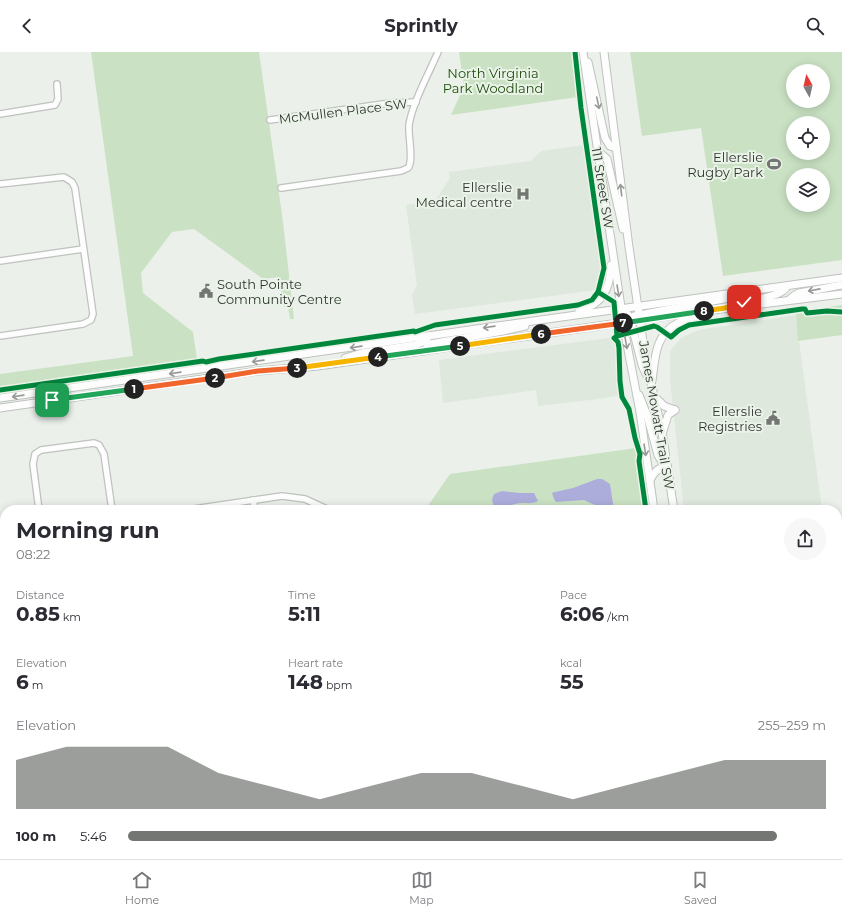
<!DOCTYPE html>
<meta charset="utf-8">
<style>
:root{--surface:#fff;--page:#f7f7f7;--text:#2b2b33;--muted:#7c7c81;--line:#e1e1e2;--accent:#737672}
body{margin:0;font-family:Montserrat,sans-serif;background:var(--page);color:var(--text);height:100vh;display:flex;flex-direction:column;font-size:15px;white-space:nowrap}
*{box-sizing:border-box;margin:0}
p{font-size:13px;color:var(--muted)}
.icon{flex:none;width:22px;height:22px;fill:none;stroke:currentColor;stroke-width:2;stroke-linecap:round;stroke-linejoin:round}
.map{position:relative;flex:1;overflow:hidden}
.drawer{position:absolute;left:0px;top:453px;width:842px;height:354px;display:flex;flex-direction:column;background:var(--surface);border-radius:16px 16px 0 0;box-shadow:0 2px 10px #0003}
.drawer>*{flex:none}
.needle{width:26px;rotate:352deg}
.tools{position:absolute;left:786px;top:12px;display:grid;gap:8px}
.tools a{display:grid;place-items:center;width:44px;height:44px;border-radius:50%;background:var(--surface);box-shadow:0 2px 10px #0003;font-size:20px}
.pin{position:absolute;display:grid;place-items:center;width:34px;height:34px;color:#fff;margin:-17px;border-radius:8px;box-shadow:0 2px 6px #0006}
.km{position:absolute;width:20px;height:20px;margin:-10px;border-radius:50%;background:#222;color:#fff;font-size:11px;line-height:20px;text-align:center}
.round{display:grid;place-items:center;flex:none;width:42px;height:42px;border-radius:21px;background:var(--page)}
.overview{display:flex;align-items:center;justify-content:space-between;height:68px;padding:0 16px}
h1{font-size:22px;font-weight:700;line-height:30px}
.metrics{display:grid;grid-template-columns:repeat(3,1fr);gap:6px;height:68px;padding:4px 16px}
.metrics div{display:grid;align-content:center}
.metrics b{font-size:20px;font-weight:700}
.metrics small{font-size:11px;font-weight:400}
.metrics p{font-size:11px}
.chart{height:112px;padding:8px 16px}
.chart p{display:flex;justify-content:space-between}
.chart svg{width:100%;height:72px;margin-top:4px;fill:var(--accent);opacity:.7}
ul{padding:0 16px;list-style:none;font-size:13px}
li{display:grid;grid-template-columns:64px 48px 1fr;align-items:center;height:30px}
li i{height:10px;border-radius:5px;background:var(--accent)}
header{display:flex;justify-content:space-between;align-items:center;height:52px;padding:0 16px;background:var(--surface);font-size:18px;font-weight:700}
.tab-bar{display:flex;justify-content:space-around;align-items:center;height:56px;border-top:1px solid var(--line);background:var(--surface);font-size:11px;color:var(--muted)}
.tab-bar a{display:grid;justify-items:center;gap:2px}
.tab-bar .selected{color:var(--accent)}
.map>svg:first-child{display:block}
</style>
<header><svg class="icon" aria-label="back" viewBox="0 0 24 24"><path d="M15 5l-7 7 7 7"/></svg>Sprintly<svg class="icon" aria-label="search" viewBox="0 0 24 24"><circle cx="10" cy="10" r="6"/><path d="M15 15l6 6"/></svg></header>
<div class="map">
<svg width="842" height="807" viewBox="0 0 842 807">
<rect width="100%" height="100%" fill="#ebf0eb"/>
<g fill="#dee8dc">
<path d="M583,93L603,217L596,238L415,262L412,243L417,233L406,153L435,149L450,126L449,120L530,109L542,99Z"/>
<path d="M796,263L799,289L822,458H684L670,328V299L681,286L699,278Z"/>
<path d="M609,286L616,293L621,343L598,347L538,354L536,338L443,351L439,308Z"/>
<path d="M837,614L842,615V628L837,655Z"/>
</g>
<g fill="#cae2c3" fill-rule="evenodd">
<path d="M91,0H259L283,170L294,267H290L288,255H284L279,225L263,227L194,177L172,180L141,221L143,241L193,280L197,307L0,336V322L133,304Z"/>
<path d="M459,0H573L578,45L451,63L464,34Z"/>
<path d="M630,0H842V208L723,224L701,76L642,84ZM793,19H823V49H793ZM793,71H823V101H793ZM793,123H823V153H793Z"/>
<path d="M842,253V283L798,289L796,260Z"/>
<path d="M636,396L644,458H425L450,422Z"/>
<path d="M842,628V807H710V802H837V655Z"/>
<path d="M556,802H668L667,807H555Z"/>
</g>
<g fill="#adaddc">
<path d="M597,427H602L610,432L614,458H602L595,453L584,448L556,450L554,447L552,441L555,440L573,436Z"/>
<path d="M502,439L520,441H534L538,449C533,452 528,451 522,451C513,451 505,457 496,456C492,452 491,447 494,442Z"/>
</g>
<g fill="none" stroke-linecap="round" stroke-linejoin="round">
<defs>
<g id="minor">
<path d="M0,62L55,53L58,47L57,32"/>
<path d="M270,68L390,51L416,50"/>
<path d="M0,132L64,125L72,130L75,136L93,262L91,268L83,272L0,284"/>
<path d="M281,136L401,119L408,116C414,109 408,84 409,73C412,52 429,21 438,0"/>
<path d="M0,209L83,197"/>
<path d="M253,448L255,458"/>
<path d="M39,458L33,412L35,402L41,398L94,391L99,393L104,402L112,458"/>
<path d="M187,458L282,444L305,447L329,458"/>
<path d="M0,499L5,534"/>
<path d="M837,559L842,541"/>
<path d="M0,560L5,559"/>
<path d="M837,606L842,607"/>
<path d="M2,801L3,807"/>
<path d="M83,802L90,807"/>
<path d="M130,807L133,802"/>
<path d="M245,807L249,802"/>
<path d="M426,807V802"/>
<path d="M521,807L522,802"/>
</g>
<g id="major">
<path d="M583,0L625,282L640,360L654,458"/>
<path d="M604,0L629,195L640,269L645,304L662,380L674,458"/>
<path d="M588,10L605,86L610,94L616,96"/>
<path d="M598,99L607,107L623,177"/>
<path d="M789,248L795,243L799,241L842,233"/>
<path d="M740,250C752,248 783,245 787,234"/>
<path d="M621,257L626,260L630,266L642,313L646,322"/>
<path d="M579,259C603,252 610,237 611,213"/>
<path d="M624,271L634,264L734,245"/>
<path d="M424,299L430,292L503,279L525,274"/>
<path d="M345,306L362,301L415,293L423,290L429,284"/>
<path d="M652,329C655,306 655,282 678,271C685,267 692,267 699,264"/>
<path d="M639,343L647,363L658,403L662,410L667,414"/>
<path d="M654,344L664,354L675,358"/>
<path d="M0,346L490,275L842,226"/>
<path d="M0,356L258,319L318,314L696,260L842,242"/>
<path d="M663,379L668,363L675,358"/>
<path d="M650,428C654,420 658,416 667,414"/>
<path d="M687,807V802"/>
<path d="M702,807L703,802"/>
</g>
</defs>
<use href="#minor" stroke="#bfc2be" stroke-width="8"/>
<use href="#major" stroke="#bfc2be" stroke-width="9"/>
<use href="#minor" stroke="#fcfdfc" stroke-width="5.5"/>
<use href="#major" stroke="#fcfdfc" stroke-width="7"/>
<defs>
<g id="cycleway">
<path d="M575,0L581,56L604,216L598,240L614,250L617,284L614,286L618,290L619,296L620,329L622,345L629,357L635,386L640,402L639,409L646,458"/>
<path d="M617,284L654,274L657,275L671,285L679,278L689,273L802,257H805L807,261L827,259L842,260"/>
<path d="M0,338L203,309L206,310L219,307L414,279L415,280L435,273L578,253L592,248L598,240"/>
</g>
</defs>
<use href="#cycleway" stroke="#eaf3e8" stroke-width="8"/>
<use href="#cycleway" stroke="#00873e" stroke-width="5"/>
</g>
<defs><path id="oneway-shaft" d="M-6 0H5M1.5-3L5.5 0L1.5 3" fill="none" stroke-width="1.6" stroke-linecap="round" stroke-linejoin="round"/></defs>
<g stroke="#979996">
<use href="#oneway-shaft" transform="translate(598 51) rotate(78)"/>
<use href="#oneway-shaft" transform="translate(621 138) rotate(-97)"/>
<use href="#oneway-shaft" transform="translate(814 238) rotate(169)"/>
<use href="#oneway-shaft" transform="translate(618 239) rotate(81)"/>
<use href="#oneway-shaft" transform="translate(489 275) rotate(172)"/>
<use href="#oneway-shaft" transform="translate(626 291) rotate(80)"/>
<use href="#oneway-shaft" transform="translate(356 295) rotate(172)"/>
<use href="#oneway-shaft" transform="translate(258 309) rotate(172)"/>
<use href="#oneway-shaft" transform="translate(175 321) rotate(172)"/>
<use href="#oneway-shaft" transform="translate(18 344) rotate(172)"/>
<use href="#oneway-shaft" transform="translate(645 398) rotate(81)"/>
</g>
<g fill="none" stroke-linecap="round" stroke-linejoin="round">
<defs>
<path id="split-1" d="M52,348L134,337"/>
<path id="split-2" d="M134,337L215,326"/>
<path id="split-3" d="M215,326L258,319L297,316"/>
<path id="split-4" d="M297,316L378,305"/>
<path id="split-5" d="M378,305L460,294"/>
<path id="split-6" d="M460,294L541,282"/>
<path id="split-7" d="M541,282L623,271"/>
<path id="split-8" d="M623,271L704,259"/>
<path id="split-9" d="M704,259L725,256L744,250"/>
</defs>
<use href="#split-1" stroke="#fff" stroke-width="8"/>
<use href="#split-2" stroke="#fff" stroke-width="8"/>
<use href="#split-3" stroke="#fff" stroke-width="8"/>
<use href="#split-4" stroke="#fff" stroke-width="8"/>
<use href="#split-5" stroke="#fff" stroke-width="8"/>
<use href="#split-6" stroke="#fff" stroke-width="8"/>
<use href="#split-7" stroke="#fff" stroke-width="8"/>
<use href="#split-8" stroke="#fff" stroke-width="8"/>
<use href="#split-9" stroke="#fff" stroke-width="8"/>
<use href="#split-1" stroke="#22a559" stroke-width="5"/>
<use href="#split-2" stroke="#f0652b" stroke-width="5"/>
<use href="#split-3" stroke="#f0652b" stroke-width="5"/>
<use href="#split-4" stroke="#f5b400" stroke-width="5"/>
<use href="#split-5" stroke="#22a559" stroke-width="5"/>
<use href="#split-6" stroke="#f5b400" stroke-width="5"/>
<use href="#split-7" stroke="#f0652b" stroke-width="5"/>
<use href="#split-8" stroke="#22a559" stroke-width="5"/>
<use href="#split-9" stroke="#f5b400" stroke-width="5"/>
</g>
<defs>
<symbol id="stadium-bare" viewBox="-9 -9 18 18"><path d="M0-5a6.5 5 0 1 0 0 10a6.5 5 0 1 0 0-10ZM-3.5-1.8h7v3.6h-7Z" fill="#737672" stroke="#eaf3e8" stroke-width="2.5" paint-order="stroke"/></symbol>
<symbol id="hospital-bare" viewBox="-9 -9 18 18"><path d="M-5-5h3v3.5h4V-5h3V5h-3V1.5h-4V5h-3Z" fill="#737672" stroke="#eaf3e8" stroke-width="2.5" paint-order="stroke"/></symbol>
<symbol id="civic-bare" viewBox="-9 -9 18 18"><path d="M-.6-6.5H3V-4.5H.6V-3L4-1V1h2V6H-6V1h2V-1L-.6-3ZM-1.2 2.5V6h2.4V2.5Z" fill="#737672" stroke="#eaf3e8" stroke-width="2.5" paint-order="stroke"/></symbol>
</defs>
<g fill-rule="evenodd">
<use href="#stadium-bare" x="764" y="102" width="20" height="20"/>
<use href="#hospital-bare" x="513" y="132" width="20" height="20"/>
<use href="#civic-bare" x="196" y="229" width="20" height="20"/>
<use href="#civic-bare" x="763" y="356" width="20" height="20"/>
</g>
<g text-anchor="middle" stroke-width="4" stroke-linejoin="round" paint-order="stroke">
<g font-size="13" fill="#1e4b0a" stroke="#eaf3e8">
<text x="493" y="26">North Virginia<tspan x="493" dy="15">Park Woodland</tspan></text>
</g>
<g font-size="13" fill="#323531" stroke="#eaf3e8">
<text transform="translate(343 59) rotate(-7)" y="5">McMullen Place SW</text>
<text transform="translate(603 136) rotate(81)" y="5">111 Street SW</text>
<text transform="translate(657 363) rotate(80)" y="5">James Mowatt Trail SW</text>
</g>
<g font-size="13" fill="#323531" stroke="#eaf3e8" text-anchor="end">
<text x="763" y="110">Ellerslie<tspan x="763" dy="15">Rugby Park</tspan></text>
<text x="512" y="140">Ellerslie<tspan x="512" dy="15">Medical centre</tspan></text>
<text x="217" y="237" text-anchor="start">South Pointe<tspan x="217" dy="15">Community Centre</tspan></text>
<text x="762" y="364">Ellerslie<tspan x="762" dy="15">Registries</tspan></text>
</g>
</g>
</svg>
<div class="tools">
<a><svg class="needle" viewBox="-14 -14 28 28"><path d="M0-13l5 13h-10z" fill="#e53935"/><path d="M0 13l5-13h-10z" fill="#7c7c81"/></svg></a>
<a><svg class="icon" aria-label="locate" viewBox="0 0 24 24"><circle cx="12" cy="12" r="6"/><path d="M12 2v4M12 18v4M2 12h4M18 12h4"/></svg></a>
<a><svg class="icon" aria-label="layers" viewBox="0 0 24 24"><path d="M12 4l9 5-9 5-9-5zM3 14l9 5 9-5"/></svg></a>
</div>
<div class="pin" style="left:52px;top:348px;background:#1e9e55"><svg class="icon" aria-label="arrive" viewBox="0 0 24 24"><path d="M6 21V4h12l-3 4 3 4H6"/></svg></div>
<div class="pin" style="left:744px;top:250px;background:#d93025"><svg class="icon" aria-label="check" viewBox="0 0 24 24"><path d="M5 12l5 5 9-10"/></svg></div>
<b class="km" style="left:134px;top:337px">1</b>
<b class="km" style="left:215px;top:326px">2</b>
<b class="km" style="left:297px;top:316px">3</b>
<b class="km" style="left:378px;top:305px">4</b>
<b class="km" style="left:460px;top:294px">5</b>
<b class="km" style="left:541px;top:282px">6</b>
<b class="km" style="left:623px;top:271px">7</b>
<b class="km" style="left:704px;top:259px">8</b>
<section class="drawer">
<div class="overview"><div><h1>Morning run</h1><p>08:22</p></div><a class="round"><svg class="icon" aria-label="share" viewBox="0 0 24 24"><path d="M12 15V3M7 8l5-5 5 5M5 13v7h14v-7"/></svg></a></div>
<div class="metrics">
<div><p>Distance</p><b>0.85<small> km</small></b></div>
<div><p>Time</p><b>5:11</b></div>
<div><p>Pace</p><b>6:06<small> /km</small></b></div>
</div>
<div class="metrics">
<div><p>Elevation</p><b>6<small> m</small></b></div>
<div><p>Heart rate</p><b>148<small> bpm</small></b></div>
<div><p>kcal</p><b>55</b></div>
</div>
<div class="chart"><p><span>Elevation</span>255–259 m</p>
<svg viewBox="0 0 160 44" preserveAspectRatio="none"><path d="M0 44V14L10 6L20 6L30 6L40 22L50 30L60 38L70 30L80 22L90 22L100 30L110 38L120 30L130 22L140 14L150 14L160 14V44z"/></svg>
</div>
<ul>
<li><b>100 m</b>5:46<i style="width:93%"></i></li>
</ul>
</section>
</div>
<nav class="tab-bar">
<a class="selected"><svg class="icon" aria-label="home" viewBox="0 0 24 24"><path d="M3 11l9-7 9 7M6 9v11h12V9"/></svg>Home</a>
<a><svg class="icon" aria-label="map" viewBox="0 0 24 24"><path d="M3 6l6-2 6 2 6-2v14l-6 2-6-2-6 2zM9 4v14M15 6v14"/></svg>Map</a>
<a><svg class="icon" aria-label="saved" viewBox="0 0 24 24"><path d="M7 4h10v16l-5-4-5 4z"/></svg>Saved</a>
</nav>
